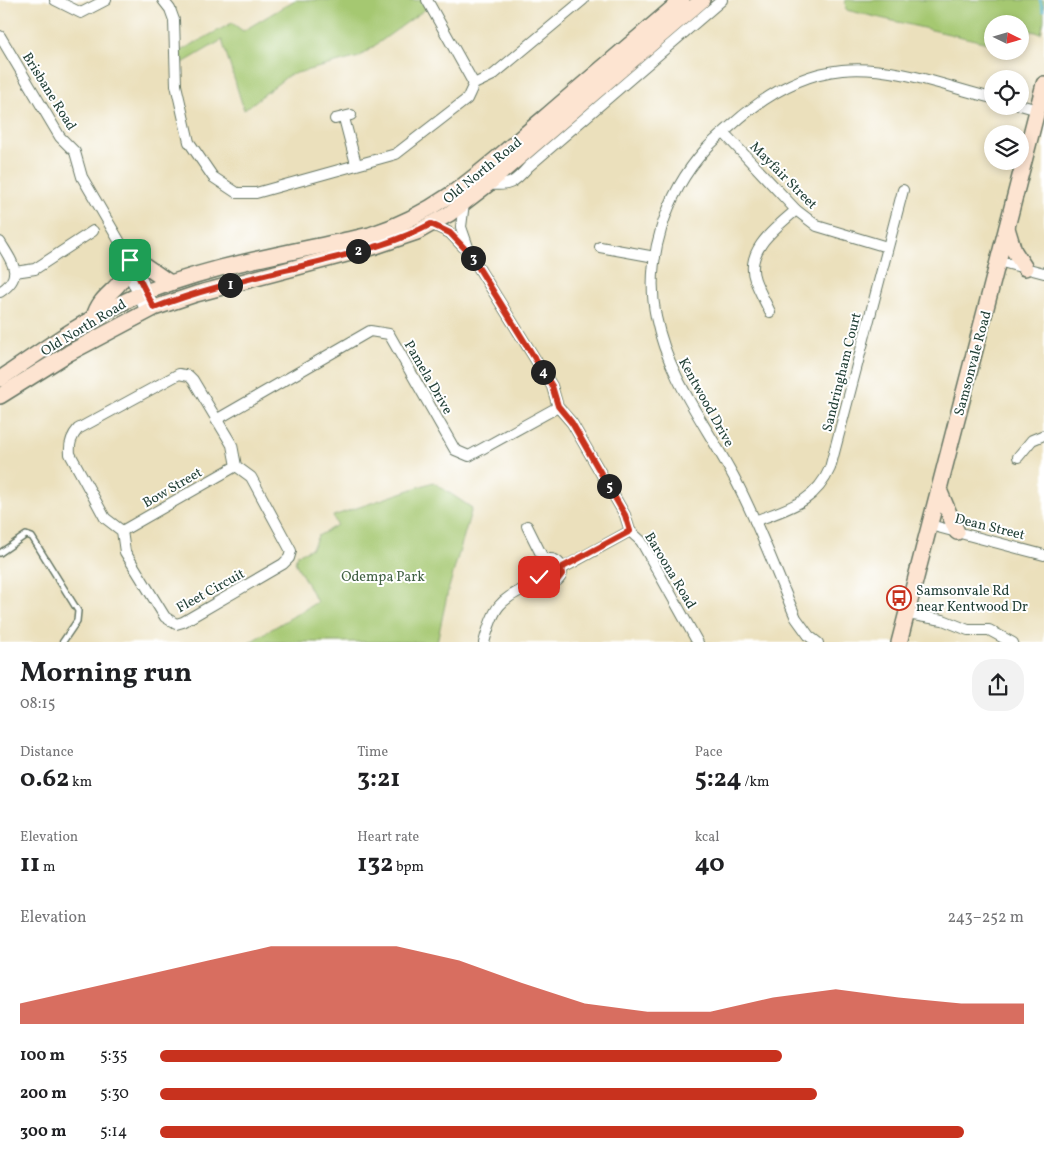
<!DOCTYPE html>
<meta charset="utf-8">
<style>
:root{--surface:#fff;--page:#f2f2f2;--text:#202124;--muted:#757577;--accent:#c8321e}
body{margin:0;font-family:Vollkorn,serif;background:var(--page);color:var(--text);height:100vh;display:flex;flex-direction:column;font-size:19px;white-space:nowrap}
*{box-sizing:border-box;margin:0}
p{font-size:16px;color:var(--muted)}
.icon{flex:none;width:28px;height:28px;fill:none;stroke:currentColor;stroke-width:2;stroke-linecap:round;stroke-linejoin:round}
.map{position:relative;height:642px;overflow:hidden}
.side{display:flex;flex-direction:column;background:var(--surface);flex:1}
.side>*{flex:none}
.needle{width:32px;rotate:95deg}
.fabs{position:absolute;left:984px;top:15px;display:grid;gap:10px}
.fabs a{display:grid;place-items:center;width:45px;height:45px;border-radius:50%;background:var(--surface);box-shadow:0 2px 8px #0003;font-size:25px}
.pin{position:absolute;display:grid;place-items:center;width:42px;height:42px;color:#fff;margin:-21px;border-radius:10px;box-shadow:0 2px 8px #0006}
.km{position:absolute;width:25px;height:25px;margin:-12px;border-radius:50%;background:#222;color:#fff;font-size:14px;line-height:25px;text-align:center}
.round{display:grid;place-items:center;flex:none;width:52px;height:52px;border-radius:20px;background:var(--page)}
.summary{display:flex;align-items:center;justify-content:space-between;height:85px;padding:0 20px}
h1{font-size:28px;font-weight:700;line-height:38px}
.metrics{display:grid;grid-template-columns:repeat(3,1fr);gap:8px;height:85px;padding:5px 20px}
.metrics div{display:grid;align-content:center}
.metrics b{font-size:25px;font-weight:700}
.metrics small{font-size:14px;font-weight:400}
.metrics p{font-size:14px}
.chart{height:140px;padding:10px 20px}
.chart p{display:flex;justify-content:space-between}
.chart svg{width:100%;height:90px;margin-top:5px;fill:var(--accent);opacity:.7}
ul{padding:0 20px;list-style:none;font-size:16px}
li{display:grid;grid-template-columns:80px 60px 1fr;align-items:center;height:38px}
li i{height:12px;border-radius:6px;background:var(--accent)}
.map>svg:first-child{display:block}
</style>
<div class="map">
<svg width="1044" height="643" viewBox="0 0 1044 643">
<rect width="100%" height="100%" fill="#fff"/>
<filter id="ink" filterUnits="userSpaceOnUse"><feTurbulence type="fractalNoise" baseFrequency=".02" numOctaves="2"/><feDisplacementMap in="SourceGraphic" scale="10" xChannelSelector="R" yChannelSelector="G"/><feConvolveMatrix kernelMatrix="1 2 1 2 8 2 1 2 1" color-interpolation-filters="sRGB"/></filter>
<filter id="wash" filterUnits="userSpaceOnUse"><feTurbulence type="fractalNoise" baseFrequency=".0096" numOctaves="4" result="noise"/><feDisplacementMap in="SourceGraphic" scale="20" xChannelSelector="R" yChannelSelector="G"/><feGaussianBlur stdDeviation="1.12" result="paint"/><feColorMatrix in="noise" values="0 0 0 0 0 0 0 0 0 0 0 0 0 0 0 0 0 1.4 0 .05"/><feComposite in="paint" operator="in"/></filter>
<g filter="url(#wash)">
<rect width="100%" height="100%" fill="#ebe0bc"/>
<g fill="#a5c871" stroke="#628252">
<path d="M295,0H423L427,8L359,57L289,75L244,110L222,40L176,67L180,51L232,23L243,31Z"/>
<path d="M845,0H1044V21L1041,33L1020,29V24H992L988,43L846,10Z"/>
<path d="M433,482L472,508L448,591L437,642H250L317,602L295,562L297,555L312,548L318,536L337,525L333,516Z"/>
</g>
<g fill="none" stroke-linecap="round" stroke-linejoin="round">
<path stroke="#59b9d7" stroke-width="2.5" d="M1040,0L1043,11"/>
</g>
</g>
<g filter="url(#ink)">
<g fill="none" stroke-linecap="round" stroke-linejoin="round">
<defs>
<path id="service" d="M0,553L26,535L32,537L78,611L77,621L62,643"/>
<g id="minor">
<path d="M55,0L81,13L106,0"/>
<path d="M163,0L170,9L174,20L176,85L189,142L213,177L237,193H256L396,154L467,99L474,84L493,75L583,0"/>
<path d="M427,0L474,84"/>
<path d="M0,36L60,137L75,152L82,177L142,280L154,308"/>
<path d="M1020,105L1038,110"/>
<path d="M344,118L356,164"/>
<path d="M335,119L351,115"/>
<path d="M724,133L796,210L817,226L887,247"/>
<path d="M488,184C509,187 514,183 528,167L722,0"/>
<path d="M464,203L461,227L469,250"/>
<path d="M431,224L450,233L470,254L552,386L558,407L572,423L625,515L630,531L641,541L698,643"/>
<path d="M0,242C12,262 25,276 0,292"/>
<path d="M600,247L655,257"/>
<path d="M998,261L1044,273"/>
<path d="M125,265L146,312"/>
<path d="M15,272L35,269L93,231"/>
<path d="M770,312C765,301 759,291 755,280C744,250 777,227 796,210"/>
<path d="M179,374L189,376L193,380L232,445L236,466L251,477L291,551L289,558L283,564L183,622L176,624L165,617L125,552L122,531L105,518L70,454C69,444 71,437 78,429Z"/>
<path d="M216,420L370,331L389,334L455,450L469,456L558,407"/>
<path d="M1018,457L1032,440L1044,435"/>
<path d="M755,521C788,508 815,503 830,468L903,190"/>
<path d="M930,525L1044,555"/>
<path d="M527,526L544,560"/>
<path d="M122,531L236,466"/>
<circle cx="550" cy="571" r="12"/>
<path d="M561,569L630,531"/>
<path d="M907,614L943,620L968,630H989L1013,643"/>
<path d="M484,643C496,597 503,601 541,579"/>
<path d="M818,643L809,636L796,618C776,572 759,525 736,481C707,426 668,378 656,317C644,260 666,193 705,150C713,141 723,133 732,125C763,97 799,74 842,70C892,65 944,86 992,98"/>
</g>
<g id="secondary">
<path d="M1007,228L1014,251L1025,268"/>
<path d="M130,260L138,261L170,283"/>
<path d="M94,317C101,292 120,292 127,268"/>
<path d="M0,379C43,350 85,319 132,298C207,265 291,253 370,235C442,212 487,166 543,119C589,79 636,40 682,0"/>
<path d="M0,396L69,353L154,308L196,294L373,247L417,232L449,214L488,184L702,0"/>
<path d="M939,490L957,532"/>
<path d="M899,643L1044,84"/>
</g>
</defs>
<use href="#service" stroke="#667664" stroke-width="8"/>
<use href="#minor" stroke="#667664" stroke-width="12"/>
<use href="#secondary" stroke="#667664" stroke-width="18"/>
<use href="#service" stroke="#fff" stroke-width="5"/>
<use href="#minor" stroke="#fff" stroke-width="10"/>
<use href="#secondary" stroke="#fde4d1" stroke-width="15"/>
</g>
</g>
<g fill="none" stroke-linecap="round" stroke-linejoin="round" filter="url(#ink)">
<defs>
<path id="route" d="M130,260L154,308C210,286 272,274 330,259C365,250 400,241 431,224L450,233L470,254L552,386L558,406L572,423L625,515L630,531L561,568L562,574L556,582L547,583L539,577"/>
</defs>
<use href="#route" stroke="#fff" stroke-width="10"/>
<use href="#route" stroke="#c8321e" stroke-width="6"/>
</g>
<defs>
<symbol id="bus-ring" viewBox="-11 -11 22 22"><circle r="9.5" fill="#fff" stroke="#c8321e" stroke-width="1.5"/><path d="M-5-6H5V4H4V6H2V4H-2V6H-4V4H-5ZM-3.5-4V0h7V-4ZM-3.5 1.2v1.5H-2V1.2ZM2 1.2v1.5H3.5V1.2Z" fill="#c8321e"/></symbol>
</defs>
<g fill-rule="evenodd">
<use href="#bus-ring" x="885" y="584" width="28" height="28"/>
</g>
<g text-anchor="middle" stroke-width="4" stroke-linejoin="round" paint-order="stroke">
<g font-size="14" fill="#1f3d34" stroke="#fff">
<text transform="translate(50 91) rotate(58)" y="5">Brisbane Road</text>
<text transform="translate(482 170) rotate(-39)" y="5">Old North Road</text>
<text transform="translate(784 175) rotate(45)" y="5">Mayfair Street</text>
<text transform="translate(83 327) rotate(-31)" y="5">Old North Road</text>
<text transform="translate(972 363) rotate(-75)" y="5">Samsonvale Road</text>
<text transform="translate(841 372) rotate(-76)" y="5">Sandringham Court</text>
<text transform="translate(429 377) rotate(60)" y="5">Pamela Drive</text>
<text transform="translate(707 402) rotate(61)" y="5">Kentwood Drive</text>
<text transform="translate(172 487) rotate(-30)" y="5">Bow Street</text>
<text transform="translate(990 526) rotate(14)" y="5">Dean Street</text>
<text transform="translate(671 570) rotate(59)" y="5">Baroona Road</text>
<text transform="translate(210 590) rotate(-29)" y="5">Fleet Circuit</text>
</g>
<g font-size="14" fill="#406043" stroke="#fff">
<text x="383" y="581">Odempa Park</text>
</g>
<g font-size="14" fill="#1f3d34" stroke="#fff" text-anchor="start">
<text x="916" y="595">Samsonvale Rd<tspan x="916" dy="16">near Kentwood Dr</tspan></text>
</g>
</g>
</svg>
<div class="fabs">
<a><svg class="needle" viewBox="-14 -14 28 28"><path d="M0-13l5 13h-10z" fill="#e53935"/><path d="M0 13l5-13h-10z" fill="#757577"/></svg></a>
<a><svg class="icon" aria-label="locate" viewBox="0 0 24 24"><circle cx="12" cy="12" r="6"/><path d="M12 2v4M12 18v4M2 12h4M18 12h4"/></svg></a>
<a><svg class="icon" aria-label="layers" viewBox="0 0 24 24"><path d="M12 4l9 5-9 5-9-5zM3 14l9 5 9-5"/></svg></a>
</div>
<div class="pin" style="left:130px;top:260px;background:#1e9e55"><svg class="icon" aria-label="arrive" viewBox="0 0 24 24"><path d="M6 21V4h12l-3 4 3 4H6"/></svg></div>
<div class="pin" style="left:539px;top:577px;background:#d93025"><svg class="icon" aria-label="check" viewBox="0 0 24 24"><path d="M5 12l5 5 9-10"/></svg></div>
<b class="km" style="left:230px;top:285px">1</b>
<b class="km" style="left:358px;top:251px">2</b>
<b class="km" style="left:473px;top:258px">3</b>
<b class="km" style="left:543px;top:372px">4</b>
<b class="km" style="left:609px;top:486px">5</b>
</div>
<section class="side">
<div class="summary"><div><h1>Morning run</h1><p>08:15</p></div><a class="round"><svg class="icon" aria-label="share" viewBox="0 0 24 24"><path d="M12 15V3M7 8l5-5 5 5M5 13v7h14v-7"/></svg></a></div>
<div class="metrics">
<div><p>Distance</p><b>0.62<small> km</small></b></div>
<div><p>Time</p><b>3:21</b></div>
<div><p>Pace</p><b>5:24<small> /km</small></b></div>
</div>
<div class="metrics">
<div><p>Elevation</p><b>11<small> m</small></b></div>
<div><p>Heart rate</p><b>132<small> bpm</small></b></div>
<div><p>kcal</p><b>40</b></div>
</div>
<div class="chart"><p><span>Elevation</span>243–252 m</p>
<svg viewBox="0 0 160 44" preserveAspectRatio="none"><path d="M0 44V34L10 27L20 20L30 13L40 6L50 6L60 6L70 13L80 24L90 34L100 38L110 38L120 31L130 27L140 31L150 34L160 34V44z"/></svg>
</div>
<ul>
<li><b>100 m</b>5:35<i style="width:72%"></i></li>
<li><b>200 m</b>5:30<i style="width:76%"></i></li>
<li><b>300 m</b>5:14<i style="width:93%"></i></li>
</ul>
</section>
